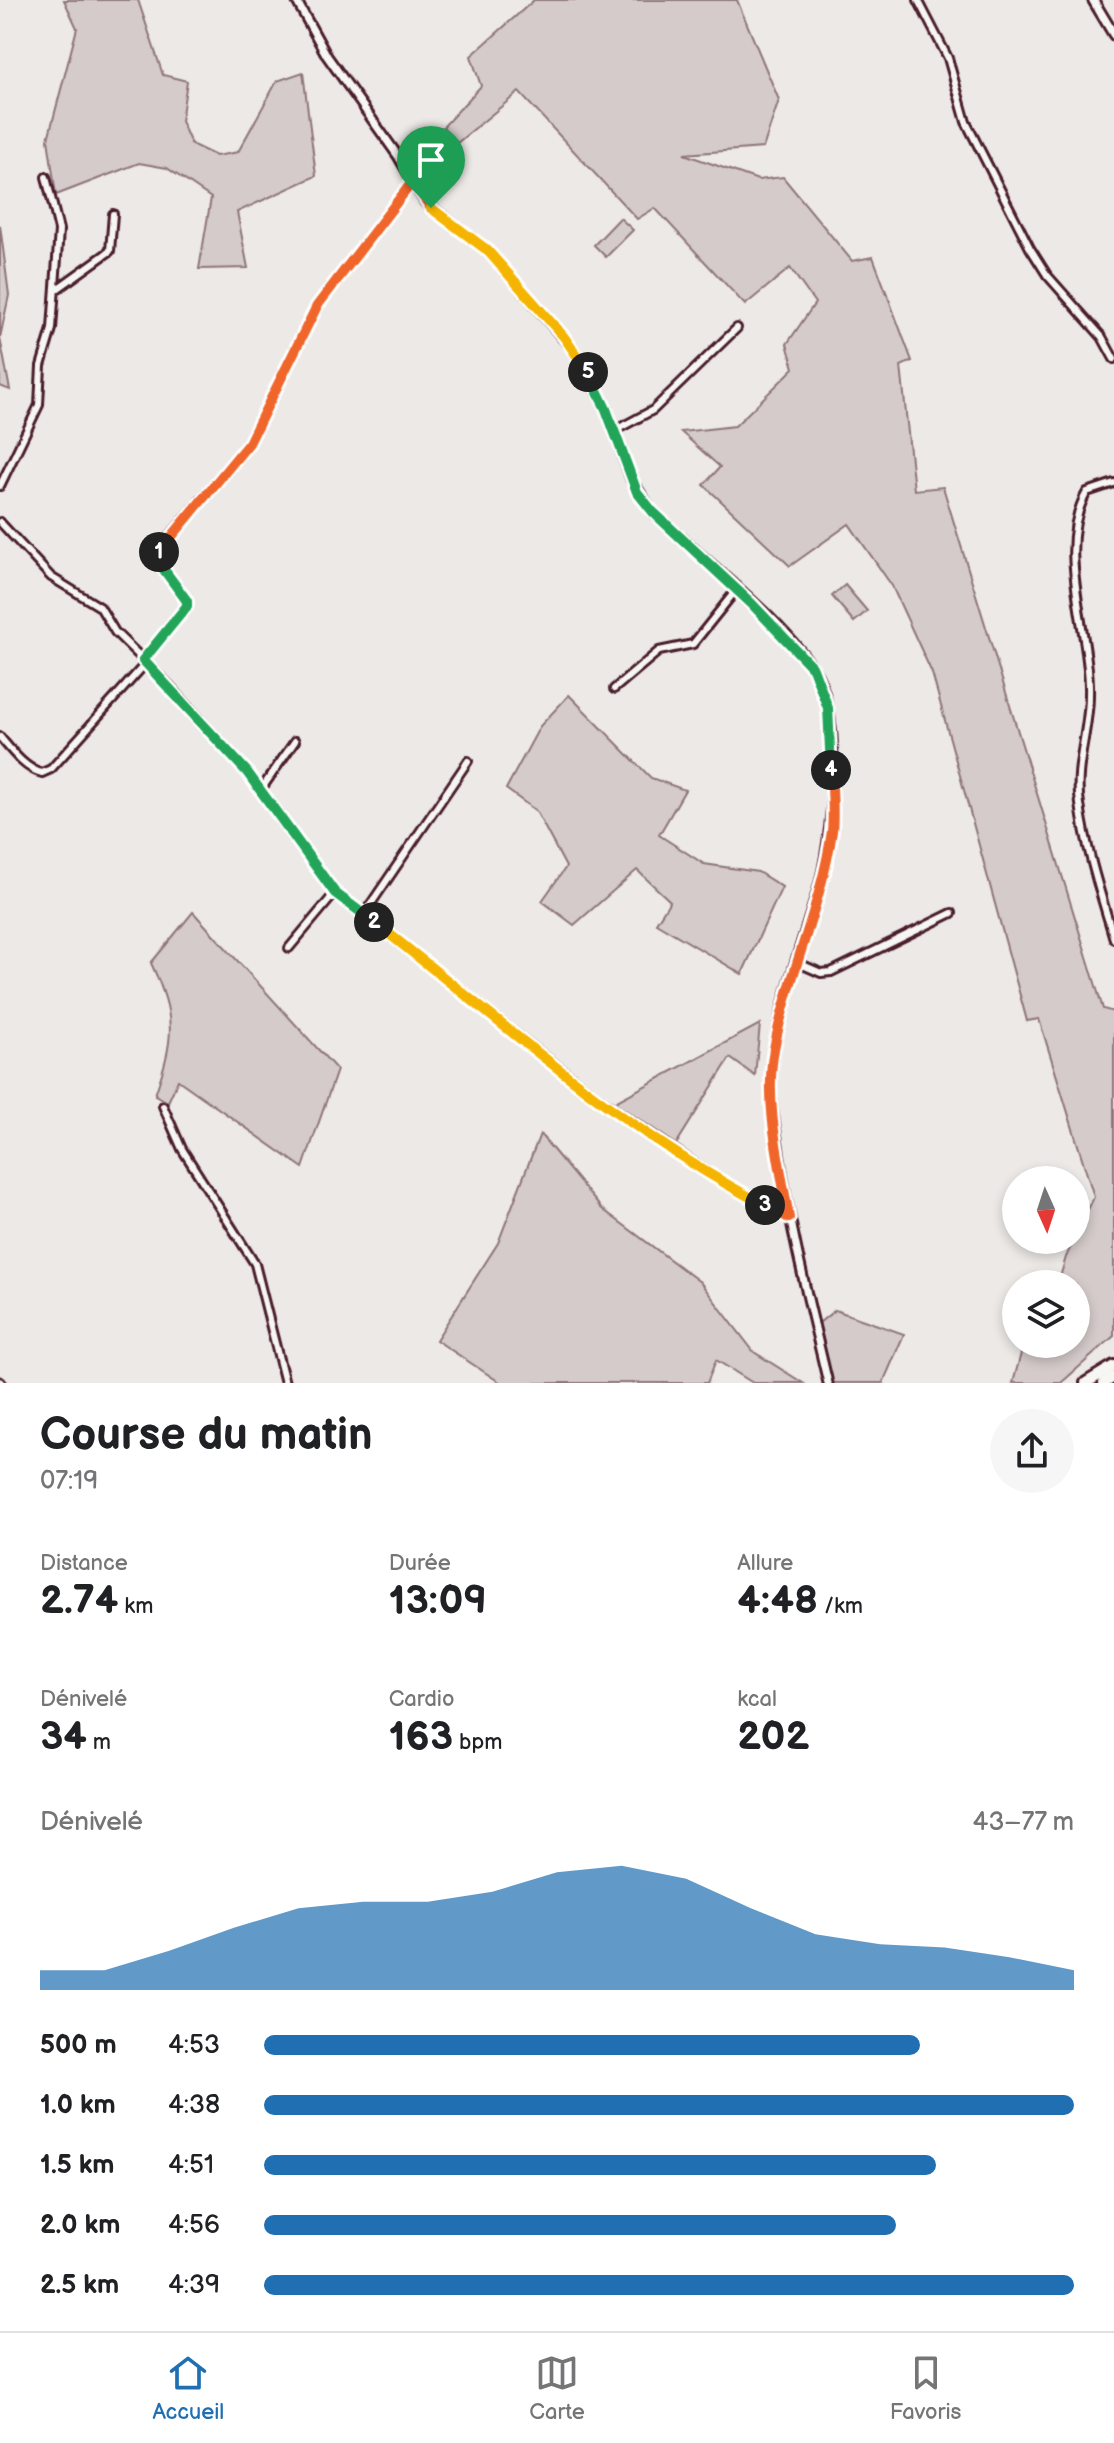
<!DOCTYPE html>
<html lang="fr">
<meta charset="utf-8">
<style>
:root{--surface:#fff;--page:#f6f6f6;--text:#202124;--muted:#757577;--line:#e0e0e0;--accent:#1f6fb2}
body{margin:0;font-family:"Balsamiq Sans",sans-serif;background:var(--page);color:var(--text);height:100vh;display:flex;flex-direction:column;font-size:30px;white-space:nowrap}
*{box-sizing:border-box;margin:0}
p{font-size:26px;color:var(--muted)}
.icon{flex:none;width:44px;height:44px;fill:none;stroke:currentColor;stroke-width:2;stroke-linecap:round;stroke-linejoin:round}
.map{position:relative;height:1383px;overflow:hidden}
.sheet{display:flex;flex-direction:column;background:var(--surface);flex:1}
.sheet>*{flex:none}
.needle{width:52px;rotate:177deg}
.buttons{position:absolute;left:1002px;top:1166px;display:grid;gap:16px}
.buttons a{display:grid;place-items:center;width:88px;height:88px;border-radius:50%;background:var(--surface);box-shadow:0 4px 12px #0003;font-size:40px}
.pin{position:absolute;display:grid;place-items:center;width:68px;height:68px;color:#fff;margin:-82px -34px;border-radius:50% 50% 50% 0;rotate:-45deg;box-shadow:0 0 8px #0007}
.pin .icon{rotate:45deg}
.km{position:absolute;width:40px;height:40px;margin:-20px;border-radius:50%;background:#222;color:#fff;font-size:22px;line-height:40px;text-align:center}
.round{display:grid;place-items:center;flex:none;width:84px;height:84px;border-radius:42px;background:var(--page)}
.headline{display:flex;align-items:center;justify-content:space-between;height:136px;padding:0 40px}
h1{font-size:44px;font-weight:700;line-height:60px}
.metrics{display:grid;grid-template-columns:repeat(3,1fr);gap:12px;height:136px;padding:8px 40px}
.metrics div{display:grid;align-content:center}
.metrics b{font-size:40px;font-weight:700}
.metrics small{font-size:22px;font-weight:400}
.metrics p{font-size:22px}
.chart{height:224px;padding:16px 40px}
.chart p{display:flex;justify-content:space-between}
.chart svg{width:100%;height:144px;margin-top:8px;fill:var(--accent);opacity:.7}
ul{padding:0 40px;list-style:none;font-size:26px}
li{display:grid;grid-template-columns:128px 96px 1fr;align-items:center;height:60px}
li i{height:20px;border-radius:10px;background:var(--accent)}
.menu{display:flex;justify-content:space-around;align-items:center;height:112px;border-top:2px solid var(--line);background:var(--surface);font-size:22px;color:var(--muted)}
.menu a{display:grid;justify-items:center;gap:4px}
.menu .selected{color:var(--accent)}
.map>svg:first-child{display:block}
</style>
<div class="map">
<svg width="1114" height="1383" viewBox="0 0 1114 1383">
<rect width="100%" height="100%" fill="#ece9e6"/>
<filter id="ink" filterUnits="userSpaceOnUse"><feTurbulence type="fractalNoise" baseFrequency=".0125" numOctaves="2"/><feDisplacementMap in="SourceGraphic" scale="16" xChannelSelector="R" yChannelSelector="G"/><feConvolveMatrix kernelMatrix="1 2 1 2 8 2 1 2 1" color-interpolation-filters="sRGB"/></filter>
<g filter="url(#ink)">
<g fill="#d4cbca" stroke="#8f757a" stroke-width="2">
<path d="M64,0H138L163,75L187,81L181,121L191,144L216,156L238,152L277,81L303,72L316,176L237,212L248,268L199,269L211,198L167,168L139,163L56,195L48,139L77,28Z"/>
<path d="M534,0H737L779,100L763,148L684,154L758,180L783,177L852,261L873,257L912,361L901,366L914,490L943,487L1103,1009L1114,1012V1336L1061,1383H1013L1023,1346L1076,1344V1284H1058L1066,1257L1094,1197L1039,1019L1027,1021L932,673L892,586L849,524L790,566L704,485L720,467L681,432L735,426L794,368L787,344L815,303L790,268L745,305L655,208L637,219L519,92L457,143L443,127L481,86L471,56Z"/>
<path d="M620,218L633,230L606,257L594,245Z"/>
<path d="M0,225L9,295L0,338L10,390L0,386Z"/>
<path d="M845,585L867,611L854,622L832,596Z"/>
<path d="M569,695L651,778L685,790L659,835L704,864L758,872L782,887L742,974L656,923L670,901L637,870L574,925L542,901L566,867L536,811L506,789L540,726Z"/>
<path d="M193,912L337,1070L303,1168L178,1080L168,1102L155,1095C174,1038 177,1019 151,963Z"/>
<path d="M760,1024L755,1076L730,1058L675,1146L613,1103Z"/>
<path d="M540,1134L601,1208L700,1282L754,1352L803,1383H753L716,1360L707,1383H501L436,1340L498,1243Z"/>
<path d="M835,1310L904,1334L883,1383H833L819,1323Z"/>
</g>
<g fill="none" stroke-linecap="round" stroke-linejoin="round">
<defs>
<g id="minor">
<path d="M918,0L948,58L966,122L1030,248L1047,275L1102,337L1114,359"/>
<path d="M57,289L110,251L113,214"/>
<path d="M614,431L653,410L737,328"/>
<path d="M1114,483L1087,492C1054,549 1091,633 1089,695C1089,732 1074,767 1080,804C1086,849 1101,895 1114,939"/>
<path d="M0,486L39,405L41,366L52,329L59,230L46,177"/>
<path d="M0,522L51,577L100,607L115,632L170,686L247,772L335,893L597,1097L728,1186L789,1218"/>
<path d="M143,660L187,606V601L159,563V549L249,443L317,306L413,181"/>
<path d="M614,689L659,651L693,644L737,589"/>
<path d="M0,737C11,750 25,769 42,773L51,769L146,663"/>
<path d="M260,791L295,741"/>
<path d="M364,914L468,761"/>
<path d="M289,948L335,893"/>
<path d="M796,962L821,973L831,972L952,913"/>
<path d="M163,1106L182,1149L255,1264L285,1383"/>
</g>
<g id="tertiary">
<path d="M296,0L327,56L398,156L425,202L487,250L575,352L606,409L631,479L653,512C701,558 777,615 813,668C845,715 833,841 817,893C799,954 774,1017 771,1080C770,1104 776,1129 779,1152C790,1230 810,1306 828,1383"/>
<path d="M0,1382L1,1383"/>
</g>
<path id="secondary" d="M1093,0L1114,35"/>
<g id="motorway">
<path d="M1086,1383L1114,1366"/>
<path d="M1104,1383L1114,1377"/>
</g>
</defs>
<use href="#minor" stroke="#4a1f2b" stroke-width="12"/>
<use href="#tertiary" stroke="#4a1f2b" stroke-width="13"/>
<use href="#secondary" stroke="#4a1f2b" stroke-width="14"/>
<use href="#motorway" stroke="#4a1f2b" stroke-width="16"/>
<use href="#minor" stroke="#f6f6f2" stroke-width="6"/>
<use href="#tertiary" stroke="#f6f6f2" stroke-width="7"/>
<use href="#secondary" stroke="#f6f6f2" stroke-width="8"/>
<use href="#motorway" stroke="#f6f6f2" stroke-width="10"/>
</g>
</g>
<g fill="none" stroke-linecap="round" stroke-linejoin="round" filter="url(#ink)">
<defs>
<path id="split-1" d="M159,552L249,443L317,306L413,181L431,208"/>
<path id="split-2" d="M159,552V563L187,601V606L143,660L247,772L335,893L374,922"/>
<path id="split-3" d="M374,922C497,1018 626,1134 765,1205"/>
<path id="split-4" d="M765,1205L789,1218C780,1164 764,1103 774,1049C788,975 822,905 832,831C834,811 832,790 831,770"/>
<path id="split-5" d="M588,372L606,409L637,492L653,512L752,604L813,668L828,708L831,770"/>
<path id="split-6" d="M431,208L487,250L564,337L588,372"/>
</defs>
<use href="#split-1" stroke="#fff" stroke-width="16"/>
<use href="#split-2" stroke="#fff" stroke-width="16"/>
<use href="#split-3" stroke="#fff" stroke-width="16"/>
<use href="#split-4" stroke="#fff" stroke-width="16"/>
<use href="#split-5" stroke="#fff" stroke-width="16"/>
<use href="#split-6" stroke="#fff" stroke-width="16"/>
<use href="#split-1" stroke="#f0652b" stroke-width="10"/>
<use href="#split-2" stroke="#22a559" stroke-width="10"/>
<use href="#split-3" stroke="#f5b400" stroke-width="10"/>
<use href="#split-4" stroke="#f0652b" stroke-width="10"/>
<use href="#split-5" stroke="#22a559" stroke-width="10"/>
<use href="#split-6" stroke="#f5b400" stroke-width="10"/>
</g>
</svg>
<div class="buttons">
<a><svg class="needle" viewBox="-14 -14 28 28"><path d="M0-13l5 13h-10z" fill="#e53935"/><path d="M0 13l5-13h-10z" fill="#757577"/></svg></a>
<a><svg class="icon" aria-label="layers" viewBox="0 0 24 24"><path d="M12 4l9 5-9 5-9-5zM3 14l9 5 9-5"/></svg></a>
</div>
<div class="pin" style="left:431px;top:208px;background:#1e9e55"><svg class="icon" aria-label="arrive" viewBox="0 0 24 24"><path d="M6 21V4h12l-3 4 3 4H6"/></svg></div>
<b class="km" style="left:159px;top:552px">1</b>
<b class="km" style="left:374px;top:922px">2</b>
<b class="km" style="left:765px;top:1205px">3</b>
<b class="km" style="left:831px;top:770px">4</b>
<b class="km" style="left:588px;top:372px">5</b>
</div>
<section class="sheet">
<div class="headline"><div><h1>Course du matin</h1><p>07:19</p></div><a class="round"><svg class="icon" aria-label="share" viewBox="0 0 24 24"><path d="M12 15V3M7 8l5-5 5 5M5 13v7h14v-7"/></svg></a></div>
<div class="metrics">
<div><p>Distance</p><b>2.74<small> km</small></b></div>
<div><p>Durée</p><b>13:09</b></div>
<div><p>Allure</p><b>4:48<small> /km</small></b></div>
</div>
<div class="metrics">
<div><p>Dénivelé</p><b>34<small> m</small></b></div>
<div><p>Cardio</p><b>163<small> bpm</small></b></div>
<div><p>kcal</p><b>202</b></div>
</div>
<div class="chart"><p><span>Dénivelé</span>43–77 m</p>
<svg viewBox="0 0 160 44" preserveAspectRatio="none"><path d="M0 44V38L10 38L20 32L30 25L40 19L50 17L60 17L70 14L80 8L90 6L100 10L110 19L120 27L130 30L140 31L150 34L160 38V44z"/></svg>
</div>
<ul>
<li><b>500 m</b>4:53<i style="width:81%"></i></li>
<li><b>1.0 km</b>4:38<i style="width:100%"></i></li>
<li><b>1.5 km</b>4:51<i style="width:83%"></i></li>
<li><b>2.0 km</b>4:56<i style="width:78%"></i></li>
<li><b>2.5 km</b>4:39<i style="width:100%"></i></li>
</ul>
</section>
<nav class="menu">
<a class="selected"><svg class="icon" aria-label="home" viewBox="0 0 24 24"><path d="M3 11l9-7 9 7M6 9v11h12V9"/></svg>Accueil</a>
<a><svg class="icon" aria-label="map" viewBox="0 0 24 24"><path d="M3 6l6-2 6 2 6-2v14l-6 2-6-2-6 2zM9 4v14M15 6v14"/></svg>Carte</a>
<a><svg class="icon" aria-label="saved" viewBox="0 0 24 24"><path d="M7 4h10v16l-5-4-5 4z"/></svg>Favoris</a>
</nav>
